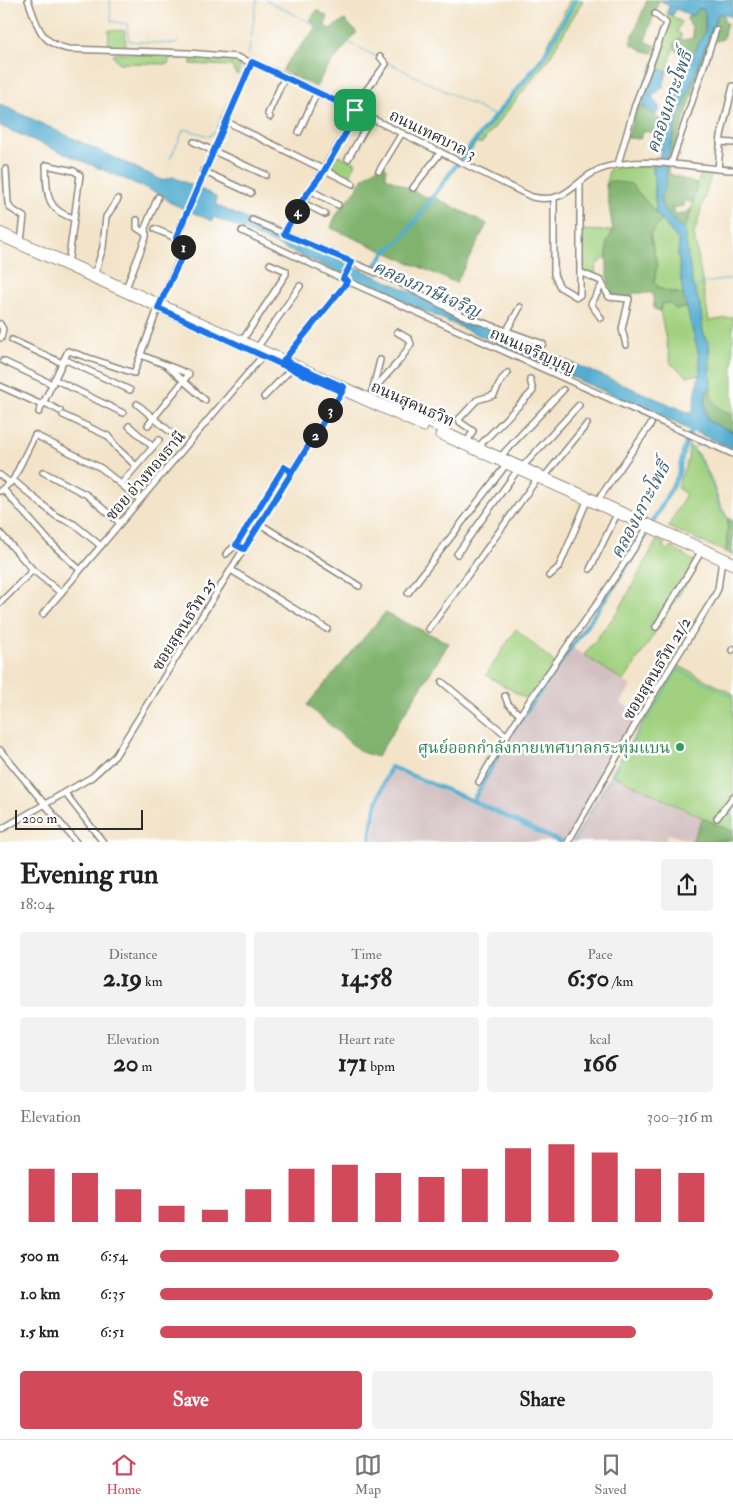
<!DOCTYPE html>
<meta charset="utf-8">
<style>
:root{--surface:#fff;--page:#f2f2f2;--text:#222;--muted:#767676;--line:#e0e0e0;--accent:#d1495b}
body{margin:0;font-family:"IM FELL Double Pica","Noto Serif Thai",serif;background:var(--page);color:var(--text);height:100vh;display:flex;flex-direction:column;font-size:19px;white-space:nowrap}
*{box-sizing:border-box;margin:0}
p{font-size:16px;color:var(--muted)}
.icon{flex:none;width:28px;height:28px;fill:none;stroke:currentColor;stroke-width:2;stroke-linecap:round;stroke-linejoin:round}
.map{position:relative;height:842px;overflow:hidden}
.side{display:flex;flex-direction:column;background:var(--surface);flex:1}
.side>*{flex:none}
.scale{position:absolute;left:15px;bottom:12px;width:128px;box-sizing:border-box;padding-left:5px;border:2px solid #2b2b2b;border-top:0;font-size:14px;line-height:18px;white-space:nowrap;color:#2b2b2b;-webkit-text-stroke:4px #fff;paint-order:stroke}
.pin{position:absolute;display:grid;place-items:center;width:42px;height:42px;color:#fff;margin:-21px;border-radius:10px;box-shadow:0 2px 8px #0006}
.km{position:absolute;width:25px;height:25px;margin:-12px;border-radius:50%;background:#222;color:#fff;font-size:14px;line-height:25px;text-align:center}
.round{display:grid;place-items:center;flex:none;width:52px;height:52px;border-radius:5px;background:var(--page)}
.overview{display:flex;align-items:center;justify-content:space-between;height:85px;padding:0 20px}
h1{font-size:28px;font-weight:700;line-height:38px}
.metrics{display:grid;grid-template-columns:repeat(3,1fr);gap:8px;height:85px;padding:5px 20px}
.metrics div{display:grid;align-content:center;border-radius:5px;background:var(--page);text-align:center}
.metrics b{font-size:25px;font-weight:700}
.metrics small{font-size:14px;font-weight:400}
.metrics p{font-size:14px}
.chart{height:140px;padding:10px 20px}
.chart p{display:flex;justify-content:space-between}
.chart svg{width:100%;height:90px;margin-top:5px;stroke:var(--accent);stroke-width:6}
.action{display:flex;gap:10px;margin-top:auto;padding:10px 20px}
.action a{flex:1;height:58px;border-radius:5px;background:var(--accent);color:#fff;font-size:20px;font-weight:700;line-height:58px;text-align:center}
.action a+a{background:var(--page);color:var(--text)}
ul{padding:0 20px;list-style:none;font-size:16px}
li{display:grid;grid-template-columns:80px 60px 1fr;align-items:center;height:38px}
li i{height:12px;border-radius:6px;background:var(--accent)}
.menu{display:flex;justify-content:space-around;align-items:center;height:70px;border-top:1px solid var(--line);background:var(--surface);font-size:14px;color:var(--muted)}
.menu a{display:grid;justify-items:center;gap:2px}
.menu .selected{color:var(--accent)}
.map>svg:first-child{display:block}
</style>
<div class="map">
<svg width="733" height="842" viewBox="0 0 733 842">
<rect width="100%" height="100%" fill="#fff"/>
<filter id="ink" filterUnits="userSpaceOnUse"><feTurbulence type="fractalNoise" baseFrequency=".02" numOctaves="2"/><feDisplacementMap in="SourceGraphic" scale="10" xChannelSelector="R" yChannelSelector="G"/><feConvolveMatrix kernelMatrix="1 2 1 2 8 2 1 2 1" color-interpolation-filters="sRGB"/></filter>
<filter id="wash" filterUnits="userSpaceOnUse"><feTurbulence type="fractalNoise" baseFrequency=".0096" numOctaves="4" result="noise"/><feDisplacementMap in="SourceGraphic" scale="20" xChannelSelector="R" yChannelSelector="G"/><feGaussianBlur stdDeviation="1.12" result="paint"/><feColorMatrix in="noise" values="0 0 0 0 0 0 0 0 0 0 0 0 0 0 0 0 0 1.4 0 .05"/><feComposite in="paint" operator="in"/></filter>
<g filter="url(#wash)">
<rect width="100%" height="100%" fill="#f3e4c9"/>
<g fill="#d2bfc0">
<path d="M573,648L631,686L621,703L639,713L565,841L373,842L382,793L392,770L473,804L513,734Z"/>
<path d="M611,774L703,818L692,841L668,834L665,841L571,842Z"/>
</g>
<g fill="#a1d17f" stroke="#667e55">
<path d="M570,0H583L548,60L481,144L477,142L465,159L459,157L497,114L543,54Z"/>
<path d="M667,13L682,22L677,31L681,34V39L675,42L667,72L654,66L643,107L636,108L668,25Z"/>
<path d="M109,30L125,31L126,48L108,46Z"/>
<path d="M115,53L183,55V59L170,58L168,64L119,63L113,56Z"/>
<path d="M191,56L243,61L237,75L231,66L191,64Z"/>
<path d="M336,154L356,163L349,178L328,169Z"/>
<path d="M623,166H653L656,213L631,184L606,186L609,170Z"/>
<path d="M701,171L712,172L694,234L709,321L733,317V416L714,405L710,394L709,345L703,332L700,305L692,282L687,255L684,228L689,219Z"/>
<path d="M662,220L679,241L678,255L683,294C672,292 660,292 654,282L657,265L650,234Z"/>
<path d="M579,230L613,231L607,242L608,256L596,265L595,276L579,273Z"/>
<path d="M669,303L676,309L687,308L698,348L700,378L698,375L687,376L671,364L660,311L662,304Z"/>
<path d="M689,445L697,453L711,478L720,505L728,518L726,552L668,527L686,494L677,488L688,459Z"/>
<path d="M657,540L665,543L663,547L668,551L671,546L696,563L691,576L624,681L584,655L619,610Z"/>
<path d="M516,629L555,663L528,700L486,675Z"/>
<path d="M677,665L733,694V832L611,774Z"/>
</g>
<g fill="#80b36e" stroke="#566f4c">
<path d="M647,0H659L645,41L655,45L653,53L644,51L630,43Z"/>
<path d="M698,9H705V35L699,42L669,113L671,120L669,125L657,124L654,133L644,131L640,139L627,138L636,108L641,106L652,111L658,119L665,120L685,61L675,49V42L680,38L683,40L693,38L692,27L687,19L689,14L693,16Z"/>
<path d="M317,10L328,17L325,25L329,29L345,20L357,32L325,71L316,87L282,71L287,62L316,28L310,20Z"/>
<path d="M719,12L724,16V22L727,23L723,39L710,43L670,161L666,162L677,122Z"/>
<path d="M382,161L386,168V177L428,198L432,196L487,224L456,283L331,228C336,210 346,203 357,189C358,187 358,184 360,182C366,174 377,170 382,161Z"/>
<path d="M665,167H669L668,173L697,184L692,203L684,200L683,206L672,208L674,214H683L691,209L684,228L678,226L663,208L660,198L666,184Z"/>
<path d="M610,181L631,184L662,220L650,234L657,265L654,282C661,292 672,292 683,294L687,308L676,309L669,303L662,304L660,311L654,309L653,293H633L632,298L611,296L607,274V242L613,231L606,186Z"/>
<path d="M711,385C709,402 718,409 733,416V432L708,421C704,409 703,395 711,385Z"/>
<path d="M728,518L733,521L732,555L726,552Z"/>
<path d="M385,613L449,643L377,757L361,752L307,705Z"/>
<path d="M703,818L733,832V841H692Z"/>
</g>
<g fill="#52add0" stroke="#3e6c7e">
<path d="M659,0H733V17L718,13L677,122L666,162V184L660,198L663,208L678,226L684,228L692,282L700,305L703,332L709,345L711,385C703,395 704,409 708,421L733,432V449L239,228L214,217L212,221L169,202L162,195L0,126V104L162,180L173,177L211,194L216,197V205L294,241L303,243L495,330L692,414L701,364L683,294L678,255L679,241L656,213L653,166L660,155L664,124H669L671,120L669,113L699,42C708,31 706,23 704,9H698L693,16L676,9L673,15L667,13L669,5Z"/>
<path d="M654,66L667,72L663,87L652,97L660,108L656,115L643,107V102Z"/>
</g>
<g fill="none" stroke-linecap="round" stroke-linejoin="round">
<g stroke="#52add0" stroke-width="1">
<path d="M110,0L111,21L127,24L129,41L175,44L178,42"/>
<path d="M266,0L379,58"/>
<path d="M248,56L257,0"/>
<path d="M387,62L497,117"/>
<path d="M170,159L184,129L209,136L215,132L246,63"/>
<path d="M693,288L705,283L733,278"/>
<path d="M702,445L695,446L693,449L706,471L721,512L726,518"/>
<path d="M730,523L733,525"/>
<path d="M600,795L678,670L733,697"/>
<path d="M574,842L597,801"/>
</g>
<g stroke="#52add0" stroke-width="4.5">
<path d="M374,268L386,251L402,239L465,153L542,59L576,0"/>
<path d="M651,525L678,476L684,449L691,431"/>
<path d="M513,730L615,585L647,532"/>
<path d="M473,801L507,739"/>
<path d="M370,842C372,815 380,790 391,767L473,801L560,842"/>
</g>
</g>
</g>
<g filter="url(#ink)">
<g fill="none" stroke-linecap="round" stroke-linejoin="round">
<defs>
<g id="street">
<path d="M28,0C37,24 39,43 68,49L188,53L237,57L285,76L532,197C571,206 575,175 607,167C648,156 692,168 733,170"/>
<path d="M355,110L358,101L386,64L380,57"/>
<path d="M270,117L268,114L285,76"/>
<path d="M225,121L353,184"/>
<path d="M299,132L317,92"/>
<path d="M194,142L266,175"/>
<path d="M720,142L733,143"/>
<path d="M348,159L371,118"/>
<path d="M618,164L635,105L666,23L655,14"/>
<path d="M671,164L716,30"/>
<path d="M6,169L8,203L10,208L24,217L21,241"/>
<path d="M718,169L721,136L733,86"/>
<path d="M203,171L251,193"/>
<path d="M379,171L402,133"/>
<path d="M413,188L441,152"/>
<path d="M310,190L338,205"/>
<path d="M554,199V275L560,287L577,297L580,295V183"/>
<path d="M301,202L325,214"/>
<path d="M137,220V228L146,234"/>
<path d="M252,220L396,281L459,314L543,344"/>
<path d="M242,231L343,279L733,454"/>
<path d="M284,234L358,112"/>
<path d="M176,238L252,62"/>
<path d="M68,265L80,175L74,171L46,165C47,191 44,209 73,218"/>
<path d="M582,273L601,281L609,297L629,299L622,329L626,345"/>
<path d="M95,274L103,247L106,217L118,199"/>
<path d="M343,279L352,262"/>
<path d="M126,288L146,237L145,228L158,197"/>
<path d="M601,318L591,304L602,285"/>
<path d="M0,324L3,329L1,338"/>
<path d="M506,332L520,307"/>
<path d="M12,340L62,363"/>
<path d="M242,341L286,274V271L270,264"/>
<path d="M257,348L300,286"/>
<path d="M141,355L189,374L148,425"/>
<path d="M64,359L130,390"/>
<path d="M284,360L348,281"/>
<path d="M3,361L52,384"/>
<path d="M167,366L205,400"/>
<path d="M54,379L123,413"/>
<path d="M0,386L42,405"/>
<path d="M373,388L380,360"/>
<path d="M372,391L400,360L411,344L409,339L397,332"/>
<path d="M264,397L291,369"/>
<path d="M43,402L60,411"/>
<path d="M137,404L174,435"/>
<path d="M39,412L68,351L134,373L158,308L183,251C182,237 167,235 155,229"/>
<path d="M63,415L108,436L117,448L136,466"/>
<path d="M129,426L153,447"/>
<path d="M467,442L473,431L460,422L459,419L477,400L494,395L502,379L508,373"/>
<path d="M478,447L533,391L530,379"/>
<path d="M500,457L563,390"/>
<path d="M523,466L579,405"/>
<path d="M43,472L87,495L120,523"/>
<path d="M0,475L10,483"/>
<path d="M545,476L587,424"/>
<path d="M13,480L56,516L74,524L101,546"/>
<path d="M121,484L159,440"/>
<path d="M3,489L49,541L80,570"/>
<path d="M0,491L13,480L35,435L101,468L140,500"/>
<path d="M598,500L651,424"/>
<path d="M260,524L359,586"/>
<path d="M0,533L33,570L61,593"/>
<path d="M236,545L284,467L292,472"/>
<path d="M226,554L236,545L244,549"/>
<path d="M457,554L519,468"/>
<path d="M590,569L617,514"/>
<path d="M231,570L327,629"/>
<path d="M549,576L559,567L587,501"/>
<path d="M408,593L506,465"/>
<path d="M0,603L33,570"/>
<path d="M43,614L265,353"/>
<path d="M656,627L701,552"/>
<path d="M429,629L537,479"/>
<path d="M732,650L733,649"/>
<path d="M442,682L506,735"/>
<path d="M505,696L508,704L520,715"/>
<path d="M0,750L76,842"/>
<path d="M479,782C528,694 594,614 647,528"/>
<path d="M65,793L103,842"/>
<path d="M717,818L733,797"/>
<path d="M0,830L92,777L115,756L343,389"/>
<path d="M568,842L636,723L714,597L718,589L722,559"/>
</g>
<g id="secondary">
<path d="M0,231L733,561"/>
<path d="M0,237L424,428"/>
<path d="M439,435L733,566"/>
</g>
</defs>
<use href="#street" stroke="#8f887a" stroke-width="8"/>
<use href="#secondary" stroke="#8f887a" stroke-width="9"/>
<use href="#street" stroke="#fff" stroke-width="5"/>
<use href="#secondary" stroke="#fff" stroke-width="7"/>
</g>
</g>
<g fill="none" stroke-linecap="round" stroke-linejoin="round" filter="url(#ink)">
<defs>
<path id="route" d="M355,110L252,62L176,238L182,242L184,252L158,308L342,392L244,549L236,545L284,467L292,472L342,392L344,387L284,360L348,281L343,279L352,262L284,234L301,202L324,171L358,112L355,110"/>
</defs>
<use href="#route" stroke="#fff" stroke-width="10"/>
<use href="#route" stroke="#1a73e8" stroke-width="6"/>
</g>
<circle fill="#2e9e5b" stroke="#fff" stroke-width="2" cx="680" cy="747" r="5"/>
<g text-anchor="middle" stroke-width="5" stroke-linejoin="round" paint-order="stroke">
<g font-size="16" fill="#2b2b2b" stroke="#fff">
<text transform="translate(433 134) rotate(26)" y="6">ถนนเทศบาล 3</text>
<text transform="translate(533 350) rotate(24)" y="6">ถนนเจริญบุญ</text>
<text transform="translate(413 403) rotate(24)" y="6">ถนนสุคนธวิท</text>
<text transform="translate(145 475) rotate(-49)" y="6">ซอย อ่างทองธานี</text>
<text transform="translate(183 624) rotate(-58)" y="6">ซอยสุคนธวิท 25</text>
<text transform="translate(656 668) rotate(-59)" y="6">ซอยสุคนธวิท 21/2</text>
</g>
<g font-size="16" fill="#27864d" stroke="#fff" text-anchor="end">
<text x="670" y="753">ศูนย์ออกกำลังกายเทศบาลกระทุ่มแบน</text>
</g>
<g font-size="18" font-style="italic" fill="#3b5f6d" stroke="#fff">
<text transform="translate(669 102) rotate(-71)" y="6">คลองเกาะโพธิ์</text>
<text transform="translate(427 289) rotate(24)" y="6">คลองภาษีเจริญ</text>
<text transform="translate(640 510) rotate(-62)" y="6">คลองเกาะโพธิ์</text>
</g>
</g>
</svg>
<div class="scale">200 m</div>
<div class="pin" style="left:355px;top:110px;background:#1e9e55"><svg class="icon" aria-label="arrive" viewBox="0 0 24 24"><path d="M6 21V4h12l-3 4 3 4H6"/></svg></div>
<b class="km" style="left:183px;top:247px">1</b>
<b class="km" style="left:315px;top:435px">2</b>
<b class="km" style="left:330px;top:410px">3</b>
<b class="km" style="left:297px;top:211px">4</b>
</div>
<section class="side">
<div class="overview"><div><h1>Evening run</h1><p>18:04</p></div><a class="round"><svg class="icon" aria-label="share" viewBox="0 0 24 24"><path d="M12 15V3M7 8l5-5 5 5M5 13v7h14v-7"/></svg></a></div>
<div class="metrics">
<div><p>Distance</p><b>2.19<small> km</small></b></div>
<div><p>Time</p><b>14:58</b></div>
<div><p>Pace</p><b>6:50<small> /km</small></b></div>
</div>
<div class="metrics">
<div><p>Elevation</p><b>20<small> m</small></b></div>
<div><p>Heart rate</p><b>171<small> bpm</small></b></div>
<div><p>kcal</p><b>166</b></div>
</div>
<div class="chart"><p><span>Elevation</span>300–316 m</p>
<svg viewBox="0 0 160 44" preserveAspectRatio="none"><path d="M5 44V18M15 44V20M25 44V28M35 44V36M45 44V38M55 44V28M65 44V18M75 44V16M85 44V20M95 44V22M105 44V18M115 44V8M125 44V6M135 44V10M145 44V18M155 44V20"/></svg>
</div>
<ul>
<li><b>500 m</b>6:54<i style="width:83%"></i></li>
<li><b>1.0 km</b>6:35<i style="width:100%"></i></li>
<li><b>1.5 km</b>6:51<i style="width:86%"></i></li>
</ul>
<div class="action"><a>Save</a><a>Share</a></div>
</section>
<nav class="menu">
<a class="selected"><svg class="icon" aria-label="home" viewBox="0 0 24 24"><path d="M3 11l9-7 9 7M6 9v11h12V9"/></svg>Home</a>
<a><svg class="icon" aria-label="map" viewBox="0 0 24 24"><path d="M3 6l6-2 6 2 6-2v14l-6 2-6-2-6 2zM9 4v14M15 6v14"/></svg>Map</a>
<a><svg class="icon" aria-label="saved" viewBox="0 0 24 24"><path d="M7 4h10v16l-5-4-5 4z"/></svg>Saved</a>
</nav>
